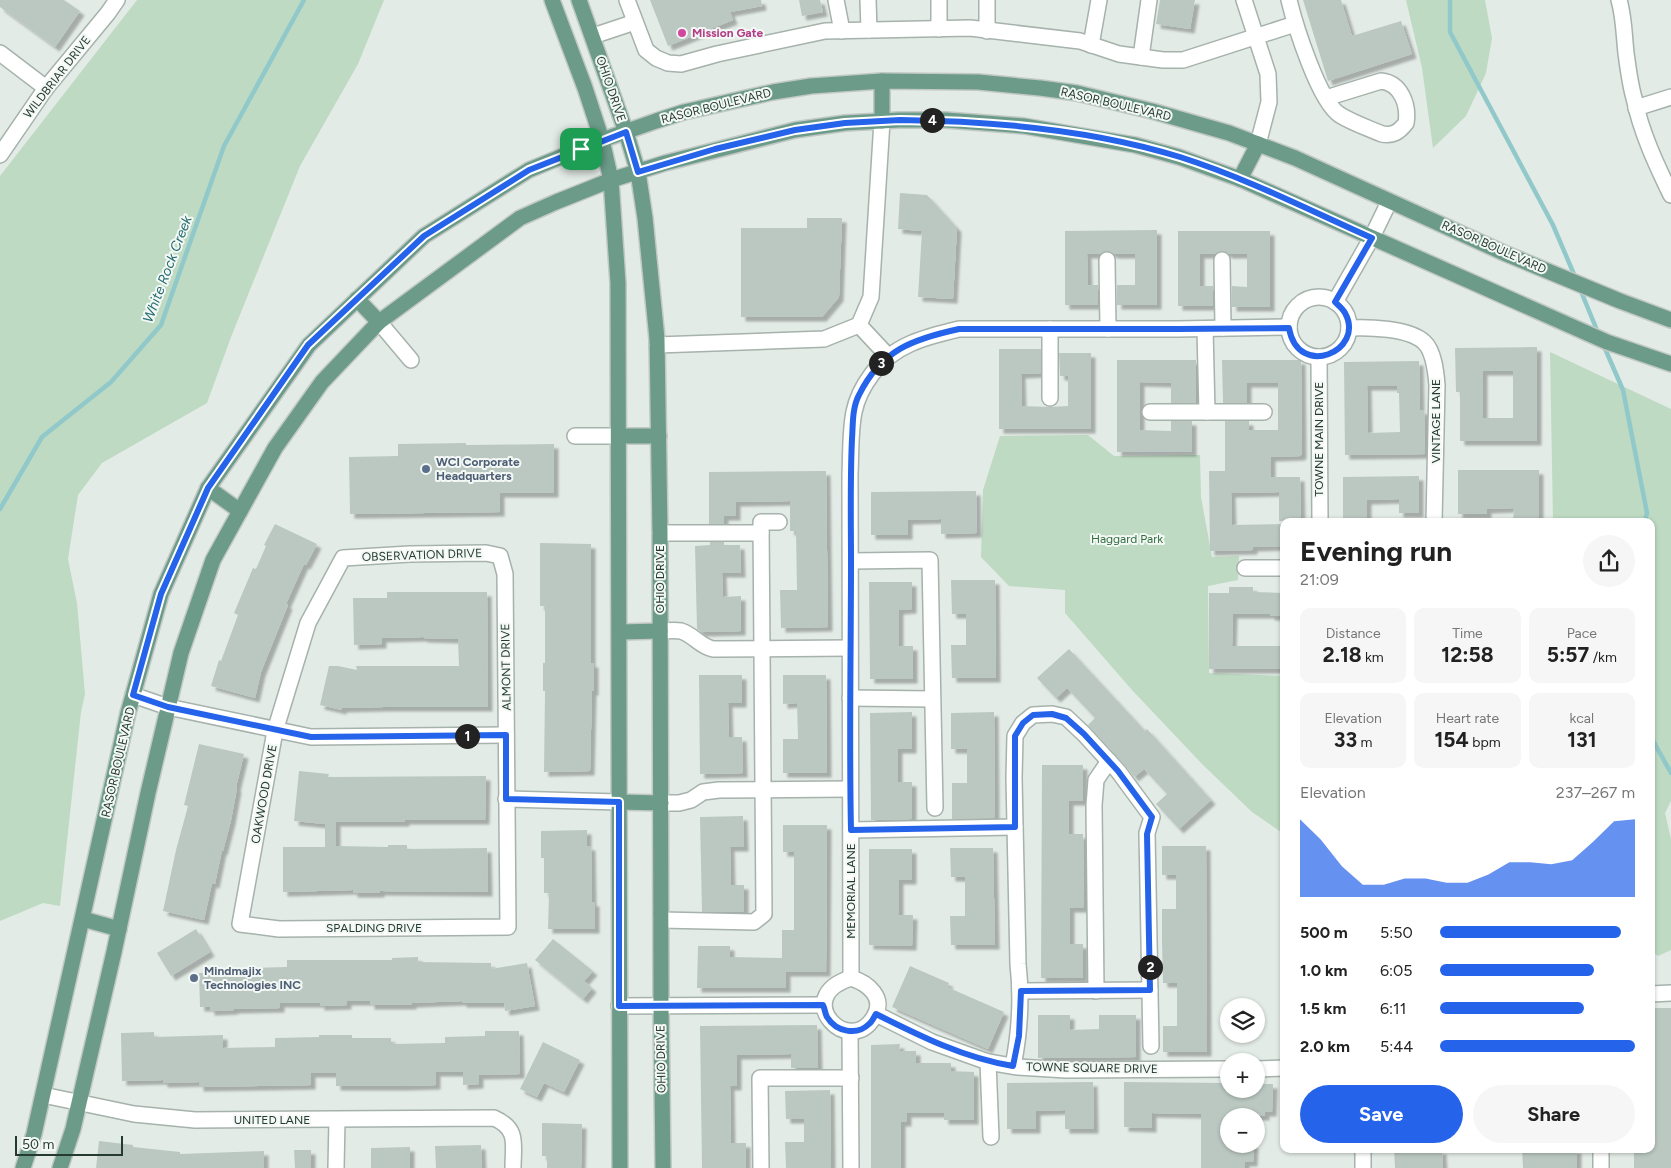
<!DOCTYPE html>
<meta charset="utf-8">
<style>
:root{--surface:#fff;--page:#f6f6f6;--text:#222;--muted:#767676;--accent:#2563eb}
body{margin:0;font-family:Figtree,sans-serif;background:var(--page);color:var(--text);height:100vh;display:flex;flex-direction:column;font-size:19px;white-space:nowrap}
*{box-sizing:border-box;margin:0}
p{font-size:16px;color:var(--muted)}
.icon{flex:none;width:28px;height:28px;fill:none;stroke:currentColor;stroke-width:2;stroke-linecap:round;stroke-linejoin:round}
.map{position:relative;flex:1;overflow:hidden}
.side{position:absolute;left:1280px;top:518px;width:375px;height:635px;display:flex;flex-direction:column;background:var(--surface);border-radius:10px;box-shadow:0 1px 4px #0004}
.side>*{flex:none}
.tools{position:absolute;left:1220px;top:998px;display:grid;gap:10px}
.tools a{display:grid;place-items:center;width:45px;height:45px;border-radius:50%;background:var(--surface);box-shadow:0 1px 4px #0004;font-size:25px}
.scale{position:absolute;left:15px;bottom:12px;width:108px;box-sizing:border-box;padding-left:5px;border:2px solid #253a32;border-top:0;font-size:14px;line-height:18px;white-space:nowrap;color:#253a32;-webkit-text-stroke:4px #f3f8f5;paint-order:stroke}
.pin{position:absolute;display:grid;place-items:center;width:42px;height:42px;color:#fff;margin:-21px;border-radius:10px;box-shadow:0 2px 8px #0006}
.km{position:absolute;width:25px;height:25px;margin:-12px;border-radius:50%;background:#222;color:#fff;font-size:14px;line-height:25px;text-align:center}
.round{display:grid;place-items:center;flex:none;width:52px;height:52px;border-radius:26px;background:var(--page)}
.overview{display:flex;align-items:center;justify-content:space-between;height:85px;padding:0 20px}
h1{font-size:28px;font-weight:700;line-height:38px}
.figures{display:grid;grid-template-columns:repeat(3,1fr);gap:8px;height:85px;padding:5px 20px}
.figures div{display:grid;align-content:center;border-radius:10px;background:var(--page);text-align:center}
.figures b{font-size:21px;font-weight:700}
.figures small{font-size:14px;font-weight:400}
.figures p{font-size:14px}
.chart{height:140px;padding:10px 20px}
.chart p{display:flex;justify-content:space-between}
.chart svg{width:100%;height:90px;margin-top:5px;fill:var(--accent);opacity:.7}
.action{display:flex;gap:10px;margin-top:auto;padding:10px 20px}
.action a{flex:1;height:58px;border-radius:30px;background:var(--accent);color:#fff;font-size:20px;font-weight:700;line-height:58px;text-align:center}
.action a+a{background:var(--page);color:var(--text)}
ul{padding:0 20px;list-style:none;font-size:16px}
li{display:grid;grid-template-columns:80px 60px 1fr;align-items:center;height:38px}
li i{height:12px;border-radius:6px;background:var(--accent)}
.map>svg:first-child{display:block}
</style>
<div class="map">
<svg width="1671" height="1168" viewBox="0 0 1671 1168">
<defs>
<filter id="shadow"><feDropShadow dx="4.5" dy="4.5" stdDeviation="1" flood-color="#0004"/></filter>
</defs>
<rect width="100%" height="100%" fill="#e3ebe6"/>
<g fill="#bedac2">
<path d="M137,0H384L358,64L300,166L231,337L207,403L102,463L78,495L68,559L77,603L85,694L81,712L60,906L43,903L0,921V176Z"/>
<path d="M1406,0H1485L1492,38L1486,73L1466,116L1433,148L1422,68Z"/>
<path d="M1550,352L1671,409V801L1665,813L1671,839V950L1658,956L1651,950V521H1553Z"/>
<path d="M1088,435L1114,456L1200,455L1201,497L1212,557L1239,556L1238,580L1208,586L1209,673L1284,676V834L1252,812L1202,764L1132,690L1065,613V590L1009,586L981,557L983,490L1000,436Z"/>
</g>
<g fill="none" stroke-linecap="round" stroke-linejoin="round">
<g stroke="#91c9ca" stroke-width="4.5">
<path d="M1450,0V32L1553,225L1576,279"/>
<path d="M1580,289L1599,335"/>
<path d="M1603,344L1623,390L1647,513L1645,521"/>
<path d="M0,509L42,437L111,382L161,325L224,146L304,0"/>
<path d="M1651,737L1671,773"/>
</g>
</g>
<g fill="#bbc8c2" fill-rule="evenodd" filter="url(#shadow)">
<path d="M0,0H64L80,11L55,47L0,7Z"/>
<path d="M650,0H761L762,6L730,12L733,20L668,46Z"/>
<path d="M799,0H820L823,12L802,16Z"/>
<path d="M1160,0H1195L1190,29L1156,24Z"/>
<path d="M1303,0H1341L1352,36L1401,21L1412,54L1328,81Z"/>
<path d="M900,193L927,195L957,228L953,299L918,297L922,231L898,229Z"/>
<path d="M807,218H842L839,297L822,317H741V228H807Z"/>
<path d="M1157,230V305H1117V285H1135V254H1114L1107,251L1100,254H1087L1088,285H1098V305H1065V231Z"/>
<path d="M1178,231H1270V307H1232V286L1247,287V254H1229L1222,251L1215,254H1200V286H1213V306H1178Z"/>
<path d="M1537,347V441H1460V392H1456L1455,348ZM1483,371H1513V418H1483Z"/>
<path d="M999,349H1041V373L1021,374L1022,406L1050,407L1068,406V376H1060L1059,353H1091V429H999Z"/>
<path d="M1117,360H1196V403H1171V383L1140,382V430L1171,431V421H1192V452H1117Z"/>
<path d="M1222,360H1301L1302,454L1300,456L1271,457V477H1300L1301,521H1279V492L1231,493L1232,525L1284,524V546L1253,547V550L1210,551L1209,471H1225V421H1249V430H1278V383H1247V403H1223Z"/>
<path d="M1419,361L1420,410H1424L1425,454L1345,455L1344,362ZM1367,386H1397V393H1399L1400,432L1368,433Z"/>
<path d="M466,443V445L554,444V493H500V512L350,514L349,457L398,456V444Z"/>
<path d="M1458,470H1539V521H1513L1514,508L1487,509V514H1458Z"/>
<path d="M826,471L828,627L781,628L780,590H797L796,531H790V501L736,502V516H724V524H709V472Z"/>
<path d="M1419,476V513H1399V499L1367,500V521H1343V477Z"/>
<path d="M976,491L977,533L941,534V519L908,520V535H871V492Z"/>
<path d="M275,524L317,544L306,565L304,564L286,604L288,605L261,672L255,698L211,686L219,660L221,661L238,615L234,613L253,568L256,569L266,546L264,545Z"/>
<path d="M710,542H724V545H740L741,573H722L723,597L741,596V631L701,632L697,629L695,546L710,545Z"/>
<path d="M540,543L591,544V663H594V691H592L590,771L544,772L545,691H543V663H545V606H540Z"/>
<path d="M951,580H995L996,678H952L951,645H966V614H952Z"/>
<path d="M869,582H912V609L899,610V646H913V679H870Z"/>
<path d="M1229,587H1253V592L1284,593V616H1270V614H1233L1232,646H1284V669H1209V593H1229Z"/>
<path d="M387,592H487L488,707H384L342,708V710L320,705L329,666H338L357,670L356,666H459L458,639L423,638V637L382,638V644L354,645L353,598H387Z"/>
<path d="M1069,649L1145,731L1147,729L1211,800L1179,829L1156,804L1167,794L1144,769L1134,777L1125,765L1088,725L1095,718L1067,688L1056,698L1037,678Z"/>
<path d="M699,675H742V703H728L729,737H742L743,773L700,774Z"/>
<path d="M783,675H826L827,773H783V739H798L797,703L783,704Z"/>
<path d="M912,712V749H898V782H912V819L871,820L870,713Z"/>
<path d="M994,712L995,818L952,819V783H967V749H951V713Z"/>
<path d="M199,744L244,754L236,787L237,788L231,820L223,851L222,850L215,884L212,883L204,920L163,911L176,850L188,806L184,805Z"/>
<path d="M1042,765H1083V801H1069V834H1083L1084,908H1070V944H1083V978H1041Z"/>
<path d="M299,771L329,774L328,777L486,776L485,820H405V822H336V846L388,847V845H407V849L487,848L488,892L380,891V893H353V890L283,892V847H325V824L294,821Z"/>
<path d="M743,816L744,847H730L731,885H744V912H702L700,817Z"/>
<path d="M783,825H827L826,972H786V988H697L698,946H730V957L782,958V930H794V852H783Z"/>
<path d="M587,830V846H591L592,902H595V929H548L549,893H544V858H541V831Z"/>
<path d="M1162,846H1206L1207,1052H1163V1026H1177V983H1163L1162,943V909H1176V875H1162Z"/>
<path d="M950,848H993L995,945H951L950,916H965V877H951Z"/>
<path d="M869,849H912V880H899V915H913L912,946L869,945Z"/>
<path d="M196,929L210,952L171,976L157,953Z"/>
<path d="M553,939L593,971L584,981L592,988L583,999L535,960Z"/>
<path d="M418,957V962L491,963V969L527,963L535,1006L505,1011L504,1003H462V1001L412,1003V1005H370V1001H347V1005L320,1006V1003H280V1008L233,1009L234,1010L210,1011V1007H200L199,973L251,971V968L287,967V960H392V958Z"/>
<path d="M910,966L949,983L947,987L1004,1012L988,1049L892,1007Z"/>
<path d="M1651,1008H1671V1168H1634V1149H1651Z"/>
<path d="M1038,1015H1070V1030L1099,1029V1015H1136V1057L1038,1058Z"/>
<path d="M817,1025L818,1068H791V1054L737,1055V1086H730L731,1143H746V1168H702L700,1026Z"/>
<path d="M485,1031H519L520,1074L479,1075V1084L463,1085V1072H436V1085L402,1086H336V1073H311V1085L199,1087V1082L163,1083V1080L122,1081L121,1033L154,1032V1037L223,1035V1048L275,1047V1038L319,1037V1035H352V1038H391V1044L445,1043V1037L485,1036Z"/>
<path d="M543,1042L580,1060L564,1092L544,1083L537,1097L520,1089Z"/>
<path d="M900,1044L899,1051H916V1063H951V1071L974,1072V1120H944V1113H907V1122H901V1168H871V1045Z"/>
<path d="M1093,1082L1094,1129H1065V1110L1036,1111V1129H1007V1083Z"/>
<path d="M1124,1082L1229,1083V1089H1256V1084H1273L1272,1112H1265V1116H1229V1144H1254L1253,1162H1245V1168H1201V1114L1152,1113V1128L1124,1127Z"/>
<path d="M830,1090L831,1168H786L785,1142H804V1119H786L785,1091Z"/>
<path d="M542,1123L582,1124L581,1168H547V1156H542Z"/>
<path d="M99,1141L133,1145V1147L180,1152V1154L264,1151V1168H96Z"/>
<path d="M481,1145L482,1168H436L435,1146Z"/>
<path d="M410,1147V1168H371V1148Z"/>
<path d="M1394,1149L1442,1150L1443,1168H1395Z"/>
<path d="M1522,1149H1577V1168H1523Z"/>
<path d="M294,1150H311V1168H295Z"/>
</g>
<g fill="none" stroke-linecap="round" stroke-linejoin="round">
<defs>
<g id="minor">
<path d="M627,0L646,50L656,58L668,63L681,64L717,54L825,31L970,28L1080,41L1119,54L1163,60H1183L1295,24"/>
<path d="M836,0L842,31"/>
<path d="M868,0L869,30"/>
<path d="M939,0V29"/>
<path d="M1244,0L1268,74L1269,102L1258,144"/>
<path d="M1289,0C1295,25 1319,102 1340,115C1353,123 1368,128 1382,134C1393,136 1399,132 1406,123C1409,105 1401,83 1381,81L1326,98"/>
<path d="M1619,0C1624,17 1624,35 1626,53C1628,68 1630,84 1634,98C1641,132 1656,164 1671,195"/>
<path d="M987,31V0"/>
<path d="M593,36L635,22"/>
<path d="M1091,45L1099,0"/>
<path d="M0,53L46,88"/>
<path d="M1141,57L1149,0"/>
<path d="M1636,108L1671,97"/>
<path d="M0,155L46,88L108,13L117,0"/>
<path d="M1107,260L1108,329"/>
<path d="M1222,260L1223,328"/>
<circle cx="1319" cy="327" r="30"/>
<path d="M1335,302L1372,237L1389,202"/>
<path d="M379,322L411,360"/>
<path d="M859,325L888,356"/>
<path d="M1349,328C1368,327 1409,328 1424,342C1434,351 1436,373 1437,385L1434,521"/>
<path d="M1205,329L1207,412"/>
<path d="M657,345L824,339L859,325L871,297L882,121"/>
<path d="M1319,357L1320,521"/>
<path d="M1050,398V329"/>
<path d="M1150,412H1264"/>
<path d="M575,436H620"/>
<path d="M660,533H761"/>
<path d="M486,553L500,556L505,574L508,927L279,929L240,924L275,731L308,623L343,558L410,554Z"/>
<path d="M851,561L930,560L935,808"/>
<path d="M1245,568H1284"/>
<path d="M660,631C666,631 675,630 681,631C694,635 699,646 713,649L850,648"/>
<path d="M133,695L168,707L311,737L506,735"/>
<path d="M850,698L932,699"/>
<path d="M506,799L619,802"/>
<path d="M661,803H679L691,800L703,792L719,790L850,789"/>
<path d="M851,830L1015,827"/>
<path d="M661,920L754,922L764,914L761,522H779"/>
<path d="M851,978L850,474C851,454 850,432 854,412C857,397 863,386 872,374C893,345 925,337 959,329H1178L1289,327"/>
<path d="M851,978C868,983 886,998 874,1017C849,1059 790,997 851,978Z"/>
<path d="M1021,991L1150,990"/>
<path d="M1096,991L1094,805L1096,780L1109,761"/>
<path d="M1651,994L1671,993"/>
<path d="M619,1006L823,1005"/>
<path d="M876,1014L932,1042L988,1062L1018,1067L1066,1070L1229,1069"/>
<path d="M850,1032L851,1168"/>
<path d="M988,1062L991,1137"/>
<path d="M1013,1066C1020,1031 1022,1000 1018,964L1014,778L1015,736L1023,723L1033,715L1052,714L1066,717L1084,734L1118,771L1152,817L1147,833L1151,1046"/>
<path d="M1256,1069L1284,1068"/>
<path d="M43,1095L134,1114L195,1120L494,1118C519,1129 513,1144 513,1168"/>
<path d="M1363,1149V1168"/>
<path d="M1601,1149V1168"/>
<path d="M336,1168L337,1120"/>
<path d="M761,1168L760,1078H851"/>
</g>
<g id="major">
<path d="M552,0L585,88L602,140L611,180L618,283L620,1168"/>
<path d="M579,0L626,132L638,172L645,218L657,339L660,533L661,1006L663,1168"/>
<path d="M882,81V121"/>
<path d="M1240,179L1258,144"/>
<path d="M357,299L379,322"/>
<path d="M620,436H659"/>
<path d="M208,488L240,511"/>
<path d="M620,632L660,631"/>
<path d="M619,802L661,803"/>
<path d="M83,919L119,929"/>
<path d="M23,1168L34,1134L128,713L161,594L208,488L309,345L424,236L529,170L602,140L656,121L684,112L773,92L811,86L882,81L978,82L1040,88L1077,93L1152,111L1229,133L1295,158L1504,253L1620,301L1671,320"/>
<path d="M60,1168L73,1129L79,1103L114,952L148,793L181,653L213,560L275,448L322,382L379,322L520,218L556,202L611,180L665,163L795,130L845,123L899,120H946L1024,126L1135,145L1179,157L1240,179L1607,342L1671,364"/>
</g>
</defs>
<use href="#minor" stroke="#a6b2ac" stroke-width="18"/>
<use href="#major" stroke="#c2c8c6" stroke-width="18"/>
<use href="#minor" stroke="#fff" stroke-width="15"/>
<use href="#major" stroke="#6c9c89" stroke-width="15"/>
</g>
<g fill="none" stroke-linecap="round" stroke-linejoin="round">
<defs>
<path id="route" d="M900,120C993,121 1090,129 1180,157C1246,178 1309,210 1372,238L1335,302C1338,305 1343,309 1345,313C1366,351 1298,380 1289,328L1178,329H959C913,339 881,350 859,395C852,408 853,425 852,439C850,480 851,520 851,561C851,651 849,740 851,830L1015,827V736L1023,723L1033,715L1052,714L1066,718L1084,734L1118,771L1152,817L1147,834L1150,990L1021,991L1019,1036L1013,1066C964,1058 920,1036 876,1014C874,1017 872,1022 869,1024C857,1036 836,1032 827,1017C825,1014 825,1009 823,1005L619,1006V802L506,799V735L311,737L168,707L133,695L161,594L208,488L308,345L424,236L529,170L626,132L638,172L715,149L795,130L845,123Z"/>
</defs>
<use href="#route" stroke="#fff" stroke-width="10"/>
<use href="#route" stroke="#2563eb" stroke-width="6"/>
</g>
<circle fill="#d1479c" stroke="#f3f8f5" stroke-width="2" cx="682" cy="33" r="5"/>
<g fill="#5c6f8a" stroke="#f3f8f5" stroke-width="2">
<circle cx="426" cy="469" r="5"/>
<circle cx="194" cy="978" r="5"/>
</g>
<g text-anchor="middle" stroke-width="4" stroke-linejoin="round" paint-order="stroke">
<g font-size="12" font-weight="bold" fill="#b23c85" stroke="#f3f8f5" text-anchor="start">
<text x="692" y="37">Mission Gate</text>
</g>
<g font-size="12" fill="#253a32" stroke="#f3f8f5">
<text transform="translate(57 77) rotate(-52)" y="4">WILDBRIAR DRIVE</text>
<text transform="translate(611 89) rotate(71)" y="4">OHIO DRIVE</text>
<text transform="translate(1116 104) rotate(13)" y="4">RASOR BOULEVARD</text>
<text transform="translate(716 106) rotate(-14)" y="4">RASOR BOULEVARD</text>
<text transform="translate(1494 247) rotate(24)" y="4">RASOR BOULEVARD</text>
<text transform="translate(1436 421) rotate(-90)" y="4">VINTAGE LANE</text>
<text transform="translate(1319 439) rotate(-90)" y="4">TOWNE MAIN DRIVE</text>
<text transform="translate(422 555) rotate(-2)" y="4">OBSERVATION DRIVE</text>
<text transform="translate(660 579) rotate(-90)" y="4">OHIO DRIVE</text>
<text transform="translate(506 667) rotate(-91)" y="4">ALMONT DRIVE</text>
<text transform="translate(118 762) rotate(-77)" y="4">RASOR BOULEVARD</text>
<text transform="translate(264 794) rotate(-80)" y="4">OAKWOOD DRIVE</text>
<text transform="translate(851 891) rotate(-90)" y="4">MEMORIAL LANE</text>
<text x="374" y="932">SPALDING DRIVE</text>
<text transform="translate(661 1059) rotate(-91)" y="4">OHIO DRIVE</text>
<text transform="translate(1092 1068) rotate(1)" y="4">TOWNE SQUARE DRIVE</text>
<text x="272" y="1124">UNITED LANE</text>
</g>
<g font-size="12" font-weight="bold" fill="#4e5e75" stroke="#f3f8f5" text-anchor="start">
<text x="436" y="466">WCI Corporate<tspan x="436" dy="14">Headquarters</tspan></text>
<text x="204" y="975">Mindmajix<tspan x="204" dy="14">Technologies INC</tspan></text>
</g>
<g font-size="12" fill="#336d42" stroke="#f3f8f5">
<text x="1127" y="543">Haggard Park</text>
</g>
<g font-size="14" font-style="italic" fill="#256d70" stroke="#f3f8f5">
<text transform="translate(167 269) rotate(-69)" y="5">White Rock Creek</text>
</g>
</g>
</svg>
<div class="tools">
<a><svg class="icon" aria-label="layers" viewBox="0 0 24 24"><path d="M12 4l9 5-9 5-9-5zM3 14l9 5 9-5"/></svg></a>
<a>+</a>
<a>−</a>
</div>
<div class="scale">50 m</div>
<div class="pin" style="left:581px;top:149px;background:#1e9e55"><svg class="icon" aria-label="arrive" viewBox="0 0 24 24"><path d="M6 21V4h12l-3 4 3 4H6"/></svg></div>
<b class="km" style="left:467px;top:736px">1</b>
<b class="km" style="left:1150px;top:967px">2</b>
<b class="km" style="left:881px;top:363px">3</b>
<b class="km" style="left:932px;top:120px">4</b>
<section class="side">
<div class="overview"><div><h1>Evening run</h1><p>21:09</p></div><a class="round"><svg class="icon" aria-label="share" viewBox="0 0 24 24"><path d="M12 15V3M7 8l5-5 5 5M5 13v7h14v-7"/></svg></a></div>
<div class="figures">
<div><p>Distance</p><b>2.18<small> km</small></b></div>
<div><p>Time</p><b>12:58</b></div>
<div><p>Pace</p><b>5:57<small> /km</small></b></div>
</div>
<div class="figures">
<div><p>Elevation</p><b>33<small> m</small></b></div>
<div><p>Heart rate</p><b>154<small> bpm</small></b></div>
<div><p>kcal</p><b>131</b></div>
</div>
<div class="chart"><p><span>Elevation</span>237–267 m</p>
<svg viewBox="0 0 160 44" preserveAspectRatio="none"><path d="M0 44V6L10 16L20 29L30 38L40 38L50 35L60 35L70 37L80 37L90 33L100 27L110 27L120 28L130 26L140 17L150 7L160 6V44z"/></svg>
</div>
<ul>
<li><b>500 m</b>5:50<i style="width:93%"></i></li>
<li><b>1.0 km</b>6:05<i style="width:79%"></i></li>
<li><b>1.5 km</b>6:11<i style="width:74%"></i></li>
<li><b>2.0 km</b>5:44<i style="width:100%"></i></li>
</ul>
<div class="action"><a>Save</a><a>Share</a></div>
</section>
</div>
